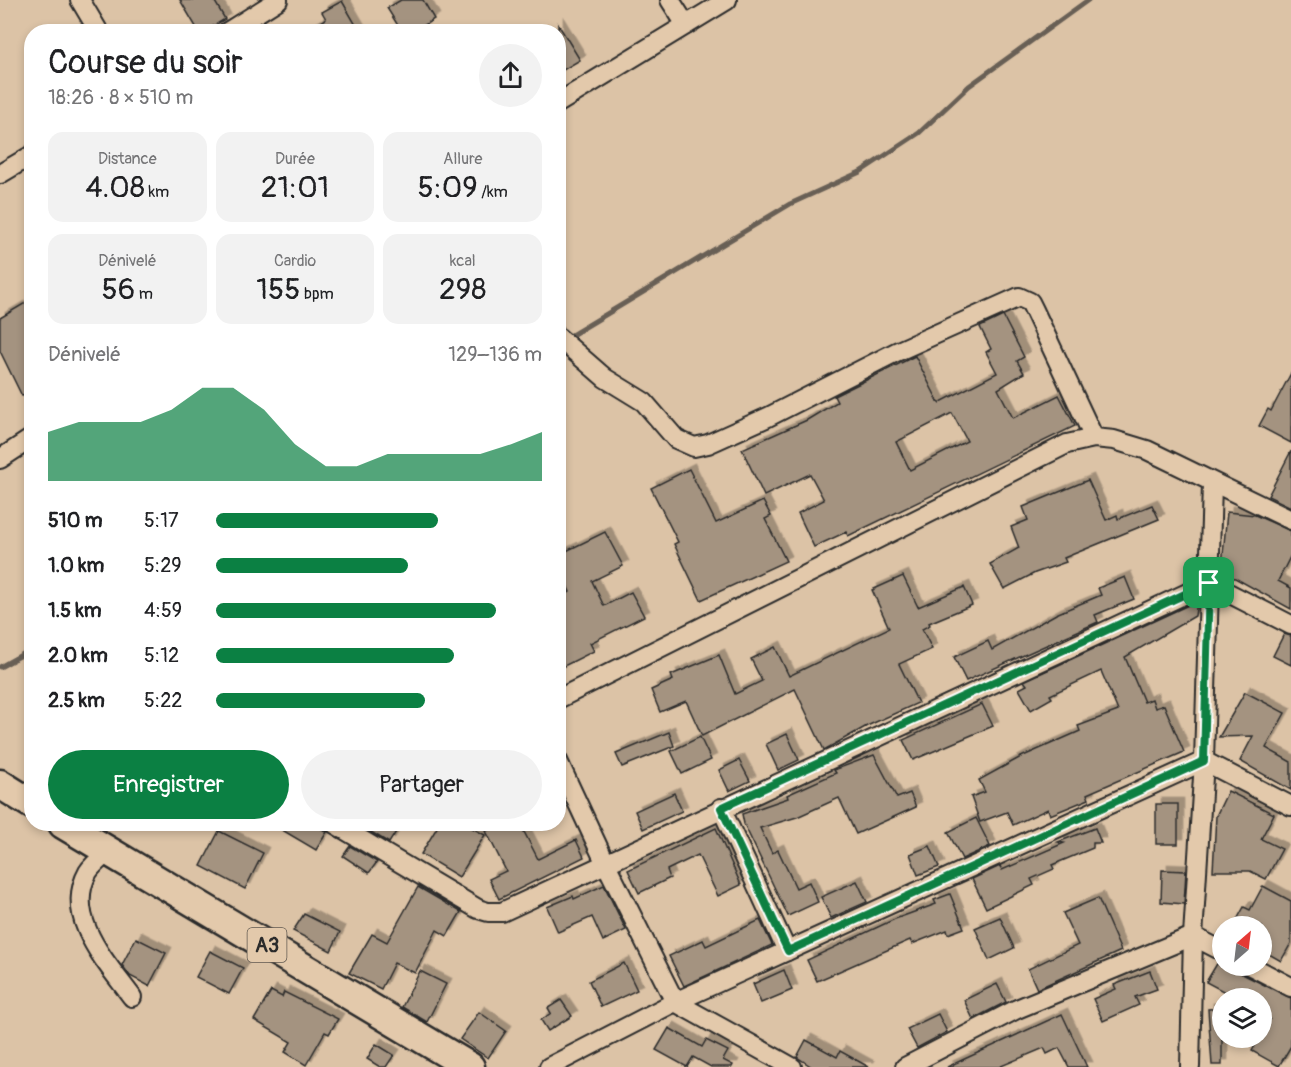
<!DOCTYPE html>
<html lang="fr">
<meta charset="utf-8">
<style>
:root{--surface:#fff;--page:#f2f2f2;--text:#202124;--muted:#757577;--accent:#0b8043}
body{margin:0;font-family:Pangolin,sans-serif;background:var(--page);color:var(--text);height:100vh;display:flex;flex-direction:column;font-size:22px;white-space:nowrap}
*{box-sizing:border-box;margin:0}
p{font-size:20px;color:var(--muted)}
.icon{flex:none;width:33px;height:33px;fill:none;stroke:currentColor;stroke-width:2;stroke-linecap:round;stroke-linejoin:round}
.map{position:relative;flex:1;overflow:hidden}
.panel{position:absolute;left:24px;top:24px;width:542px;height:807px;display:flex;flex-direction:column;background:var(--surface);border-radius:24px;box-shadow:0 3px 9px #0003}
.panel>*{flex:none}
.needle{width:39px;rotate:28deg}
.controls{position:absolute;left:1212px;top:916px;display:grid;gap:12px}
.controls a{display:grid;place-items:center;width:60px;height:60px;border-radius:50%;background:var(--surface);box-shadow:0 3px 9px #0003;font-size:30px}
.pin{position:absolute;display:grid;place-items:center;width:51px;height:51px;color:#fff;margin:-26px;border-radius:12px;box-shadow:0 3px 9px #0006}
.round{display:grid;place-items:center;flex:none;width:63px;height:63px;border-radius:32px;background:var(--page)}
.overview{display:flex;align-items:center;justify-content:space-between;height:102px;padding:0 24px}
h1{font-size:33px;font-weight:600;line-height:45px}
.stats{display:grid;grid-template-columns:repeat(3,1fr);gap:9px;height:102px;padding:6px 24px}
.stats div{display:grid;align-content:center;border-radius:15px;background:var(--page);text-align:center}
.stats b{font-size:30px;font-weight:600}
.stats small{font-size:16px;font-weight:400}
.stats p{font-size:16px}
.chart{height:168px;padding:12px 24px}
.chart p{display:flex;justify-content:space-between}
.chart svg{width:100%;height:108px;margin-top:6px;fill:var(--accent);opacity:.7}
.button{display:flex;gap:12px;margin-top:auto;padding:12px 24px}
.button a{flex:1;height:69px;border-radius:36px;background:var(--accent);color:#fff;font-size:24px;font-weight:600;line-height:69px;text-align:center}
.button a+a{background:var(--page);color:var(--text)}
ul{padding:0 24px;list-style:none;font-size:20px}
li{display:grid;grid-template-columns:96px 72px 1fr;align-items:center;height:45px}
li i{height:15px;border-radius:8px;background:var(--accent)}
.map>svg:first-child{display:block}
</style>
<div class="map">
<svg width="1291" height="1067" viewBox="0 0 1291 1067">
<defs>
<filter id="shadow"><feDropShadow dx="5.5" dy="-5.5" stdDeviation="0" flood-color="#0004"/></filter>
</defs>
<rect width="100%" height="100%" fill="#dcc3a6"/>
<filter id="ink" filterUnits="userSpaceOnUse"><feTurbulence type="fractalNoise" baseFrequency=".0167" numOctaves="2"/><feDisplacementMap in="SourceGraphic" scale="12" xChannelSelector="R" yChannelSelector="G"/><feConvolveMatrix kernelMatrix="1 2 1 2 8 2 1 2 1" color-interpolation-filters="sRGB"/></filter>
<g filter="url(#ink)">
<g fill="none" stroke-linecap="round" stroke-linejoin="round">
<g stroke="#675e54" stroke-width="5">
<path d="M565,339L790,204L860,172L919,133L969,86L1088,0"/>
<path d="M0,667L32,649"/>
</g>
</g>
<g fill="#a49380" stroke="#2b2b2b" stroke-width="1.5" fill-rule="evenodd" filter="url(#shadow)">
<path d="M180,0H214L225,19L204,32H199Z"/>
<path d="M401,0H423L434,19L414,32H402L387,8Z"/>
<path d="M342,1L360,32H306L326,19L322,12Z"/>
<path d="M558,24L580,60L558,73Z"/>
<path d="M32,299V391L22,396L0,351V318Z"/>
<path d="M1003,316L1024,357L1017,361L1024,373L998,389L1013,418L1059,395L1075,426L848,536L846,532L814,547L798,513L824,500L810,474L764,496L742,449L807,420L837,402L834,396L915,356L939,403L997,373L986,352L991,349L980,327ZM952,413L967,441L910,470L896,442Z"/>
<path d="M1291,373V443L1259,426L1268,409L1271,411Z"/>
<path d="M1291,451V507L1268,496Z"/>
<path d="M689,469L716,523L763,501L771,516L765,519L786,561L701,600L674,544L678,542L651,488Z"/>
<path d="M1088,480L1106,520L1117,515L1118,519L1152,505L1159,519L1064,558L1066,562L1035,573L1004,589L990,564L1019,548L1011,527L1028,520L1023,507Z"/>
<path d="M1227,512L1255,515L1291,531V555L1278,581L1291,588V609L1235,578L1221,576Z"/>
<path d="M605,532L623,566L592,581L604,606L631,592L644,616L590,643L594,651L558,669V599L570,592L558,567V555Z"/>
<path d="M903,576L918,607L964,587L972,605L929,623L930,625L922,629L932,649L899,664L918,703L867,726L824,750L795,689L702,736L686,701L660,712L651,690L673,680L671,675L719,655L735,694L762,681L751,659L775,647L789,676L889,628L872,590Z"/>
<path d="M1125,577L1134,599L1095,615L1098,622L966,681L954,657L988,641L992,650L1056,614L1101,595L1098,588Z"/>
<path d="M1197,601L1195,616L1125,657L1144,702L1152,699L1155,708L1164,705L1184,752L1087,794L1089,799L1050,815L1048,809L1013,825L1007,812L980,822L971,797L985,792L979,780L1021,757L1080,731L1078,726L1118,711L1101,671L1050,695L1052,698L1031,710L1019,689L1027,685L1024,681Z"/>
<path d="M1284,634L1291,636V665L1273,656Z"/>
<path d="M1245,692L1285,713L1266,748L1291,762V790L1240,761L1253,736L1219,737Z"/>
<path d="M982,704L993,726L913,760L903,740Z"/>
<path d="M669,732L674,746L622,767L616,754Z"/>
<path d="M787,734L799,760L778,770L766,744Z"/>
<path d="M700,737L711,760L682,774L671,751Z"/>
<path d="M874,755L897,798L910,793L916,807L856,834L839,798L797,817L760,828L772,853L778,850L796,888L809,882L818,902L788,916L744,824L742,814L788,798L787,795L836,773L834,770Z"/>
<path d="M739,760L750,781L729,791L719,770Z"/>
<path d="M1228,791L1274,814L1261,839L1282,849L1266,879L1250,871H1213L1216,816Z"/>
<path d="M674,793L682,811L643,829L635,811Z"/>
<rect x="1156" y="804" width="22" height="40"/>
<path d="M976,818L990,846L962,859L948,832Z"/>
<path d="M272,824H314L327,832L316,850Z"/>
<path d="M365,824H401L389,843L363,827Z"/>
<path d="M439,824H465L485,835L459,877L421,854Z"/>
<path d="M501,824H520L538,859L576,840L584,857L499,899L489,879L506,871L486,831Z"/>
<path d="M716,828L741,885L718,896L698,855L667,870L670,878L639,893L628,870Z"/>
<path d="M1095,828L1101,843H1093V848L1052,865L1054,869L1031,879L1034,885L986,908L972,879L1000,866L1002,870L1064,843L1058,842Z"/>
<path d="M219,831L263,853L245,889L201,866Z"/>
<path d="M350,846L377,862L369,873L343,856Z"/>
<path d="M930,846L939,867L918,875L910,854Z"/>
<path d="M1162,870L1186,871L1184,904L1161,902Z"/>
<path d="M857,881L867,902L831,918L821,897Z"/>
<path d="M604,885L626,930L603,941L592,917L558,932L547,907L573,896L574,899Z"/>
<path d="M1263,886L1291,901V943L1281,961L1267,953L1270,948L1262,943V927H1233L1244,907L1250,910Z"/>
<path d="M418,887L461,912L447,936L437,930L415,973L394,963L381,989L349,973L372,934L387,942Z"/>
<path d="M950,894L964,928L948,934L947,930L912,944L910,940L817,981L807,960L895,919L936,904L934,900Z"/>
<path d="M1098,898L1121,951L1037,989L1028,969L1078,945L1063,913Z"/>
<path d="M304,914L340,932L331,951L293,931Z"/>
<path d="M1000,917L1014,948L989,960L975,928Z"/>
<path d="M760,920L772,945L684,986L669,956L703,940L706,946Z"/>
<path d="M136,938L166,953L149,986L130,976L122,965Z"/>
<path d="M210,951L243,968L229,994L196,977Z"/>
<path d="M1218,962L1291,998V1046L1279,1066L1252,1051L1270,1019L1262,1011V999H1238L1206,982Z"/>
<path d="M624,963L637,990L601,1007L589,981Z"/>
<path d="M784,970L792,990L761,1003L753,984Z"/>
<path d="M420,971L446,984L427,1022L402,1007Z"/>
<path d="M1150,971L1157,989L1135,997L1139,1005L1103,1021L1093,999L1116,989L1114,985Z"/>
<path d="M997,984L1006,1002L973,1019L964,1000Z"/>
<path d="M271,991L282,997L284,992L338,1019L329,1034L325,1032L306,1065L285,1052L291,1042L254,1020Z"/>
<path d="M561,1000L572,1016L548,1031L541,1020L551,1013L548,1008Z"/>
<path d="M1222,1008V1065H1212L1208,1009Z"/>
<path d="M479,1012L506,1031L488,1058L460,1039Z"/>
<path d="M938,1014L947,1032L917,1048L907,1029Z"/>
<path d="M1062,1014L1087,1067H1069L1059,1048L1047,1054L1044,1048L999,1067H947Z"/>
<path d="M669,1028L702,1047L706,1040L728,1051L723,1060L733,1065L732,1067H711L693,1057L687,1067L656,1050Z"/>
<path d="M806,1040L837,1057L840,1051L869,1067H812L797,1057Z"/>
<path d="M376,1044L394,1055L386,1067H380L367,1059Z"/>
</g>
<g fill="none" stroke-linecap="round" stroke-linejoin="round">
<defs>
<g id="street">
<path d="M80,0L99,32"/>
<path d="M670,0L686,25"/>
<path d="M227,32L278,0"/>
<path d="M558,103L727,0"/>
<path d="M0,174L32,155"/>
<path d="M558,337L605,378L644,402L676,439L694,447L708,444L768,417L896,352L1019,297L1030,302L1034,310L1094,438"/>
<path d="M0,459L32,438"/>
<path d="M558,699L1067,444L1094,438L1114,440L1147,450L1291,520"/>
<path d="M558,761L605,862L675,1002L792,1067"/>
<path d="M721,808L787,951"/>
<path d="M335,824L478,909L488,912H502L1209,583L1291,625"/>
<path d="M108,852C101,858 93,864 88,872C63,917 107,963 132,997"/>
<path d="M1251,966L1291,987"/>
<path d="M549,1067L675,1002L1204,761L1291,806"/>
<path d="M905,1067L1017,1009L1193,936L1222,951"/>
<path d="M1190,1067L1193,936L1204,761L1212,484"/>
</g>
<g id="primary">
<path d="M0,784L32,804"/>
<path d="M63,824L470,1067"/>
</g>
</defs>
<use href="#street" stroke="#2b2b2b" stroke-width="22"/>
<use href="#primary" stroke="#2b2b2b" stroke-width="33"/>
<use href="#street" stroke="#e3c9ab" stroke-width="18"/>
<use href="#primary" stroke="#e3c9ab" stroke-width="28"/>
</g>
</g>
<g fill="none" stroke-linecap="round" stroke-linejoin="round" filter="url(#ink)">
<defs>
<path id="route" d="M1209,583L1204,761L788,951L721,808Z"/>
</defs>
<use href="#route" stroke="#fff" stroke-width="12"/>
<use href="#route" stroke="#0b8043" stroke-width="8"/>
</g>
<g text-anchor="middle" stroke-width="5" stroke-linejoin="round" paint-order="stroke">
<rect fill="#e3c9ab" stroke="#625a51" stroke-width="1.5" x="247.5" y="928" width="39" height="34" rx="4.5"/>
<g font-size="20" font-weight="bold" fill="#2b2b2b">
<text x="267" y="952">A3</text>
</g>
</g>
</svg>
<div class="controls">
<a><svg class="needle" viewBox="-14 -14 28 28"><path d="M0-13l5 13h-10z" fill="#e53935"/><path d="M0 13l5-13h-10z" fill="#757577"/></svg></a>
<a><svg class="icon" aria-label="layers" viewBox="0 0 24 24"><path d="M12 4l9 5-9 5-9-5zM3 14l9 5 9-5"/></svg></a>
</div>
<div class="pin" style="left:1209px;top:583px;background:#1e9e55"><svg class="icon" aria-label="arrive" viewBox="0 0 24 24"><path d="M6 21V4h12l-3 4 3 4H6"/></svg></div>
<section class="panel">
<div class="overview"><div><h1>Course du soir</h1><p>18:26 · 8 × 510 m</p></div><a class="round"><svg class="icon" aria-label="share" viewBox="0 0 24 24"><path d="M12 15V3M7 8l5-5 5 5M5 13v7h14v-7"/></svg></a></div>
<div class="stats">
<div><p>Distance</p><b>4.08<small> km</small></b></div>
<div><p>Durée</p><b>21:01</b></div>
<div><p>Allure</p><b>5:09<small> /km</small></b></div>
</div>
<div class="stats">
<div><p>Dénivelé</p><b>56<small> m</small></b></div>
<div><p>Cardio</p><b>155<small> bpm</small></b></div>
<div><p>kcal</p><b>298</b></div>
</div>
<div class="chart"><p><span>Dénivelé</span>129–136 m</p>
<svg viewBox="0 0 160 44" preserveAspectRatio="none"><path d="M0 44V24L10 20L20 20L30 20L40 15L50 6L60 6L70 15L80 29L90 38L100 38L110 33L120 33L130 33L140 33L150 29L160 24V44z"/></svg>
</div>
<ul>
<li><b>510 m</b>5:17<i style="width:68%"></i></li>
<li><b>1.0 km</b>5:29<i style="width:59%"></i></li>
<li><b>1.5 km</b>4:59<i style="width:86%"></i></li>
<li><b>2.0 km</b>5:12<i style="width:73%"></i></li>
<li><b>2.5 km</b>5:22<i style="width:64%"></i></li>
</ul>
<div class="button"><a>Enregistrer</a><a>Partager</a></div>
</section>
</div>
